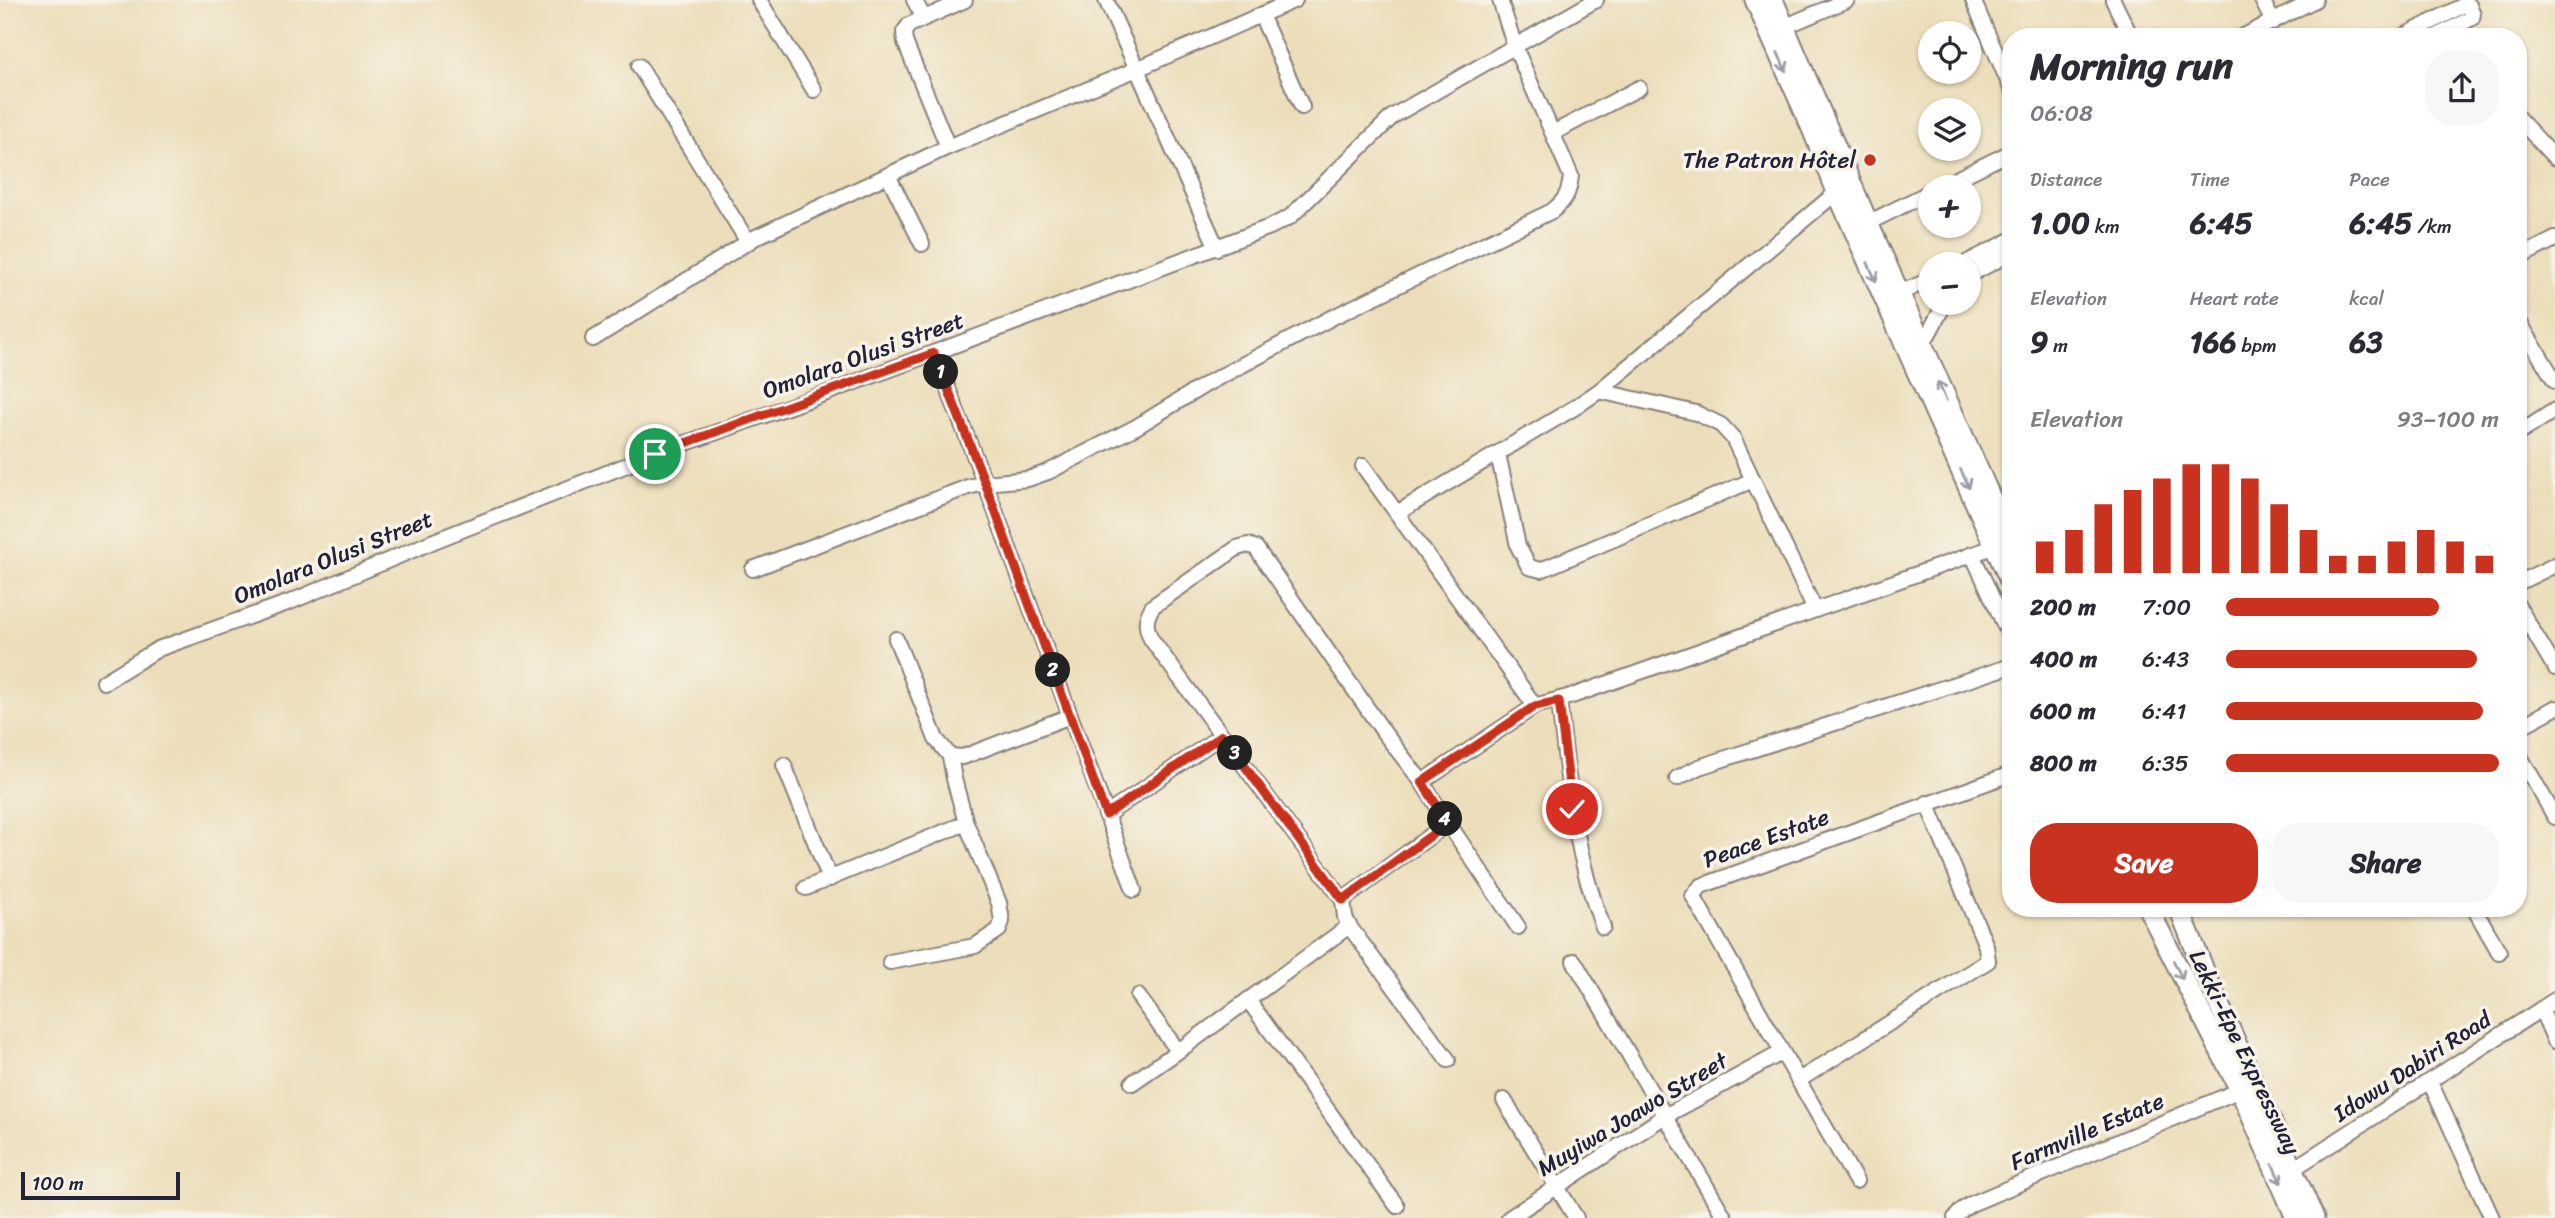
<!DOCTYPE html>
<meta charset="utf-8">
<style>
:root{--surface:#fff;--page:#f7f7f7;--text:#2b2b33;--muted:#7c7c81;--accent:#c8321e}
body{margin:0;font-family:Sriracha,sans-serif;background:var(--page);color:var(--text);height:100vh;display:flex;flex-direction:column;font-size:26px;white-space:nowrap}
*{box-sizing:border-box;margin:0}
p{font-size:23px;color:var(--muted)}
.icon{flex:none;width:38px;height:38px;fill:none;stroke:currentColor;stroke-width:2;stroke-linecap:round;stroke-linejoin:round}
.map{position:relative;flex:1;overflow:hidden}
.sheet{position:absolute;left:2002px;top:28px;width:525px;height:889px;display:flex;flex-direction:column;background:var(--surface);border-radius:28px;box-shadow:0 2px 5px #0004}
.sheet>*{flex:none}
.buttons{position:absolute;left:1918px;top:21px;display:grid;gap:14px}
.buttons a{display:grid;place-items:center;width:63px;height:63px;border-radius:50%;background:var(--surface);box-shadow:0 2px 5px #0004;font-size:35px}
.scale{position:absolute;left:21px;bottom:18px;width:159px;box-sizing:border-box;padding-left:7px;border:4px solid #22223b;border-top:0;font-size:19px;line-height:24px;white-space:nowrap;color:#22223b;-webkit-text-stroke:5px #f7f3e8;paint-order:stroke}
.pin{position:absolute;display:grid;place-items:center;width:60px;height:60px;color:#fff;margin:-30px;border:4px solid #fff;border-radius:50%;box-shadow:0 2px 7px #0007}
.km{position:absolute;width:35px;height:35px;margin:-18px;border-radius:50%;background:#222;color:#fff;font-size:19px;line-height:35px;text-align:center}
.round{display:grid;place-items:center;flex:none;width:74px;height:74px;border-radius:28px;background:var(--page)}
.summary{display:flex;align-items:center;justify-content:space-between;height:119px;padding:0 28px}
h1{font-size:38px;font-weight:700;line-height:52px}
.stats{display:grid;grid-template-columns:repeat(3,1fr);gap:10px;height:119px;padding:7px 28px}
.stats div{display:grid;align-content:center}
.stats b{font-size:30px;font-weight:700}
.stats small{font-size:19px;font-weight:400}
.stats p{font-size:19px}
.chart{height:196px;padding:14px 28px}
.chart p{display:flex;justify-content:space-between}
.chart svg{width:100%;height:126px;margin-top:7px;stroke:var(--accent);stroke-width:6}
.cta{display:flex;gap:14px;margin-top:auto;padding:14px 28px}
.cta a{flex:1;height:80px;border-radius:28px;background:var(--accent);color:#fff;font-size:28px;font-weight:700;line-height:80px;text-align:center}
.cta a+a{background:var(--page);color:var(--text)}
ul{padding:0 28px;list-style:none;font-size:23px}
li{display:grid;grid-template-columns:112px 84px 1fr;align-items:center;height:52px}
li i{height:18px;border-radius:9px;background:var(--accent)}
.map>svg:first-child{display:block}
</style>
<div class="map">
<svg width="2555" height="1218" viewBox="0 0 2555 1218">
<rect width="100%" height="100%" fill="#f7f3e8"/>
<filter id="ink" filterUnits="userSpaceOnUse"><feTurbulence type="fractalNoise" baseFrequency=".0143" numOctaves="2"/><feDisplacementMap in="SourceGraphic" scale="14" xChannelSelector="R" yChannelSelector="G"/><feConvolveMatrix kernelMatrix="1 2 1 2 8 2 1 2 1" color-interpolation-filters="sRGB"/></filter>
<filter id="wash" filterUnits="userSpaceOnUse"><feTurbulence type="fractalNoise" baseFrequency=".00686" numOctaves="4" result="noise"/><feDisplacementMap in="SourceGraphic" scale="28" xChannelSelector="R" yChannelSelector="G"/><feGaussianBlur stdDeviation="1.57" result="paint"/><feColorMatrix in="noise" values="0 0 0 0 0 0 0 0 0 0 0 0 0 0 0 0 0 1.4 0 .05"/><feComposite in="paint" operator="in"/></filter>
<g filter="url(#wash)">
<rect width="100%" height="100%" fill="#ecdeba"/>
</g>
<g filter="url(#ink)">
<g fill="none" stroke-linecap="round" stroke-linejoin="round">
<defs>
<g id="minor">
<path d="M759,0L814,90"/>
<path d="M914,0L924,18"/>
<path d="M1106,0L1217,248"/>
<path d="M1973,0L2011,88"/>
<path d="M2113,0L2131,37"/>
<path d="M2262,0L2273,22"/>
<path d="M1261,15L1302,107"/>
<path d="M1784,27L1847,0"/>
<path d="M2242,37L2315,0"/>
<path d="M2402,37L2466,4L2469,5L2473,14L2472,18L2435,37"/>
<path d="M639,66L748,242"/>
<path d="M2518,118L2555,158"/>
<path d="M1553,133L1639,88"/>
<path d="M948,147L905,42L904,32L909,25L965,0"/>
<path d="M888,175L922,244"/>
<path d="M1940,187L2011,152"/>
<path d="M1868,223L1930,192"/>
<path d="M2518,258L2555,239"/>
<path d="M1964,264L2011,240"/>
<path d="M1969,275L2011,253"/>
<path d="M1899,293L1930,280"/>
<path d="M2518,320L2555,381"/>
<path d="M593,339L756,237L948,147L1137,69L1295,0"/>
<path d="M1922,346L1945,303"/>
<path d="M934,353L985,483L1134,890"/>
<path d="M1599,391L1696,413L1721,425L1733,438L1815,610"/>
<path d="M2518,434L2555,410"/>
<path d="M1498,454L1518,546L1529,567L1541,570L1753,480"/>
<path d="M1363,466L1535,706"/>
<path d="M1397,513L1574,408L1599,391L1837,192"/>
<path d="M1972,554L2011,639"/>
<path d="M753,569L968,487L985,483L1028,479L1048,472L1136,427L1208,383L1331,318L1552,211C1566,200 1569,193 1571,176L1515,47L1500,0"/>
<path d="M2518,583L2555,565"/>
<path d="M2518,606L2555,668"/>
<path d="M896,639L936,739L950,756L963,757L1070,716"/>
<path d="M104,682L158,649L290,602L434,541L655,454L813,398L1270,227L1290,217L1393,116L1596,0"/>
<path d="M1559,701C1568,779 1574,853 1603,927"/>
<path d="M2518,728L2555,708"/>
<path d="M2518,753L2555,817"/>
<path d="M784,765L830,879"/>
<path d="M1677,778L1699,767L2011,666"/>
<path d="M1106,815L1222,735"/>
<path d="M1448,823L1518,927"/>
<path d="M806,888L966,823"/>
<path d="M1343,900L1151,639C1145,626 1145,618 1153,606L1237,548L1248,545L1256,548L1385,734L1422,782"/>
<path d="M2474,908L2499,952"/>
<path d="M1349,926L1448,1060"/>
<path d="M1574,961L1725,1218"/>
<path d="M890,962L975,946L999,930L1002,921L999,903L966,823L954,779L950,756"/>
<path d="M1138,996L1178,1051"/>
<path d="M1248,1000L1397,1206"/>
<path d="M2541,1009L2555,1041"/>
<path d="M1799,1080L1988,961L1986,946L1927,803"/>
<path d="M2430,1082L2492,1218"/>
<path d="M1132,1083L1184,1047L1349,926L1345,917L1343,900L1448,823L1422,782L1535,706L1575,695L1996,546"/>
<path d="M1504,1100L1576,1218"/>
<path d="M2293,1169L2555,1000"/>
<path d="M1856,1181L1693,896L1701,886L2011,774"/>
<path d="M1509,1218L1665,1116L1781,1053"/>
<path d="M1955,1218L1962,1210L1971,1204L2240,1090"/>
</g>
<g id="highway">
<path d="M1755,0L1813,131L1837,192L2011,583"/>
<path d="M1773,0L1868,223L2011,543"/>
<path d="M2148,908L2240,1090L2296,1218"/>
<path d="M2179,908L2208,980L2314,1218"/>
</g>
</defs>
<use href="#minor" stroke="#87807a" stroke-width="18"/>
<use href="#highway" stroke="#87807a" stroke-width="23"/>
<use href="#minor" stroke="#fff" stroke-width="14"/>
<use href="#highway" stroke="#fff" stroke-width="19"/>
</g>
<defs><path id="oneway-shaft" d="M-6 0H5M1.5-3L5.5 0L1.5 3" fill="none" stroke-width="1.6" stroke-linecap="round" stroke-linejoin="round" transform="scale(1.75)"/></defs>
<g stroke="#9c9ca7">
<use href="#oneway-shaft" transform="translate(1782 62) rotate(66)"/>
<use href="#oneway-shaft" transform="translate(1872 272) rotate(66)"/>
<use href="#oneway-shaft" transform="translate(1942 391) rotate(-114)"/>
<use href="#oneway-shaft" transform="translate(1965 479) rotate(65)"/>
<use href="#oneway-shaft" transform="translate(2178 970) rotate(64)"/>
<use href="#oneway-shaft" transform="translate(2277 1174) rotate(66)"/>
</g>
</g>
<g fill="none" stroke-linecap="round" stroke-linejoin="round" filter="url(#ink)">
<defs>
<path id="route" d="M655,454L934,353L985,483L1106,815L1222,735L1343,900L1448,823L1422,782L1535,706L1559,701L1572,809"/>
</defs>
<use href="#route" stroke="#fff" stroke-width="14"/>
<use href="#route" stroke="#c8321e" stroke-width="9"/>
</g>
<circle fill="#c8321e" stroke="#f7f3e8" stroke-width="2.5" cx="1870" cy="160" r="7"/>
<g text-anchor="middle" stroke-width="7" stroke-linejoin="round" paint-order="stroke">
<g font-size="23" fill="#22223b" stroke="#f7f3e8" text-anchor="end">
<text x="1856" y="168">The Patron Hôtel</text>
</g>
<g font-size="23" fill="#22223b" stroke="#f7f3e8">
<text transform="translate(863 355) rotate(-20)" y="8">Omolara Olusi Street</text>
<text transform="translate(333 557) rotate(-22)" y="8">Omolara Olusi Street</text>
<text transform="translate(1766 838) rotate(-20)" y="8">Peace Estate</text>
<text transform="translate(2245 1052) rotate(64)" y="8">Lekki-Epe Expressway</text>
<text transform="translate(2412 1066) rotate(-33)" y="8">Idowu Dabiri Road</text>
<text transform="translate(1632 1114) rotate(-31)" y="8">Muyiwa Joawo Street</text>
<text transform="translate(2087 1131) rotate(-23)" y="8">Farmville Estate</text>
</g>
</g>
</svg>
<div class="buttons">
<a><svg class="icon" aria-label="locate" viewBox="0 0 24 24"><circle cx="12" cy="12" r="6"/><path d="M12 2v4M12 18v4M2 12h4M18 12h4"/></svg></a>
<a><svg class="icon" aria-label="layers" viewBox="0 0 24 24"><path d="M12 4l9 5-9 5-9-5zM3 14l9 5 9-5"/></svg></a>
<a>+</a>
<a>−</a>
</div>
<div class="scale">100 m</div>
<div class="pin" style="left:655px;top:454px;background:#1e9e55"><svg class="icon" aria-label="arrive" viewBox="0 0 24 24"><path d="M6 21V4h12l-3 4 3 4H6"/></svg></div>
<div class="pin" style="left:1572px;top:809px;background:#d93025"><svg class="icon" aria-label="check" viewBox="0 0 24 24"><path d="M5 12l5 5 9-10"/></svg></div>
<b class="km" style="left:941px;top:372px">1</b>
<b class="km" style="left:1053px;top:670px">2</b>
<b class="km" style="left:1235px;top:753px">3</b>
<b class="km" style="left:1445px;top:819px">4</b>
<section class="sheet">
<div class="summary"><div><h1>Morning run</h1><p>06:08</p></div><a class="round"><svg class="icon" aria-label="share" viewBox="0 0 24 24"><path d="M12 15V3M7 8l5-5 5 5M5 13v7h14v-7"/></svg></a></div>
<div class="stats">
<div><p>Distance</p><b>1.00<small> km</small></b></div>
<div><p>Time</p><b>6:45</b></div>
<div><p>Pace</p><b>6:45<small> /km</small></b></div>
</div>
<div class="stats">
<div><p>Elevation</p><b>9<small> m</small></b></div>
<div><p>Heart rate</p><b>166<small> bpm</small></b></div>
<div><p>kcal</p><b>63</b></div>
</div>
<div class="chart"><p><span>Elevation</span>93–100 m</p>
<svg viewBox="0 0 160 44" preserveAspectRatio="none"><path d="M5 44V33M15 44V29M25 44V20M35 44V15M45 44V11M55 44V6M65 44V6M75 44V11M85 44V20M95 44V29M105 44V38M115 44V38M125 44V33M135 44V29M145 44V33M155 44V38"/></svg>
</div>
<ul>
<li><b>200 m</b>7:00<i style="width:78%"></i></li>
<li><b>400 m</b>6:43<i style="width:92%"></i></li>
<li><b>600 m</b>6:41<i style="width:94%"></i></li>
<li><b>800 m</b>6:35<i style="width:100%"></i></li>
</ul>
<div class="cta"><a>Save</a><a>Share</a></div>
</section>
</div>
